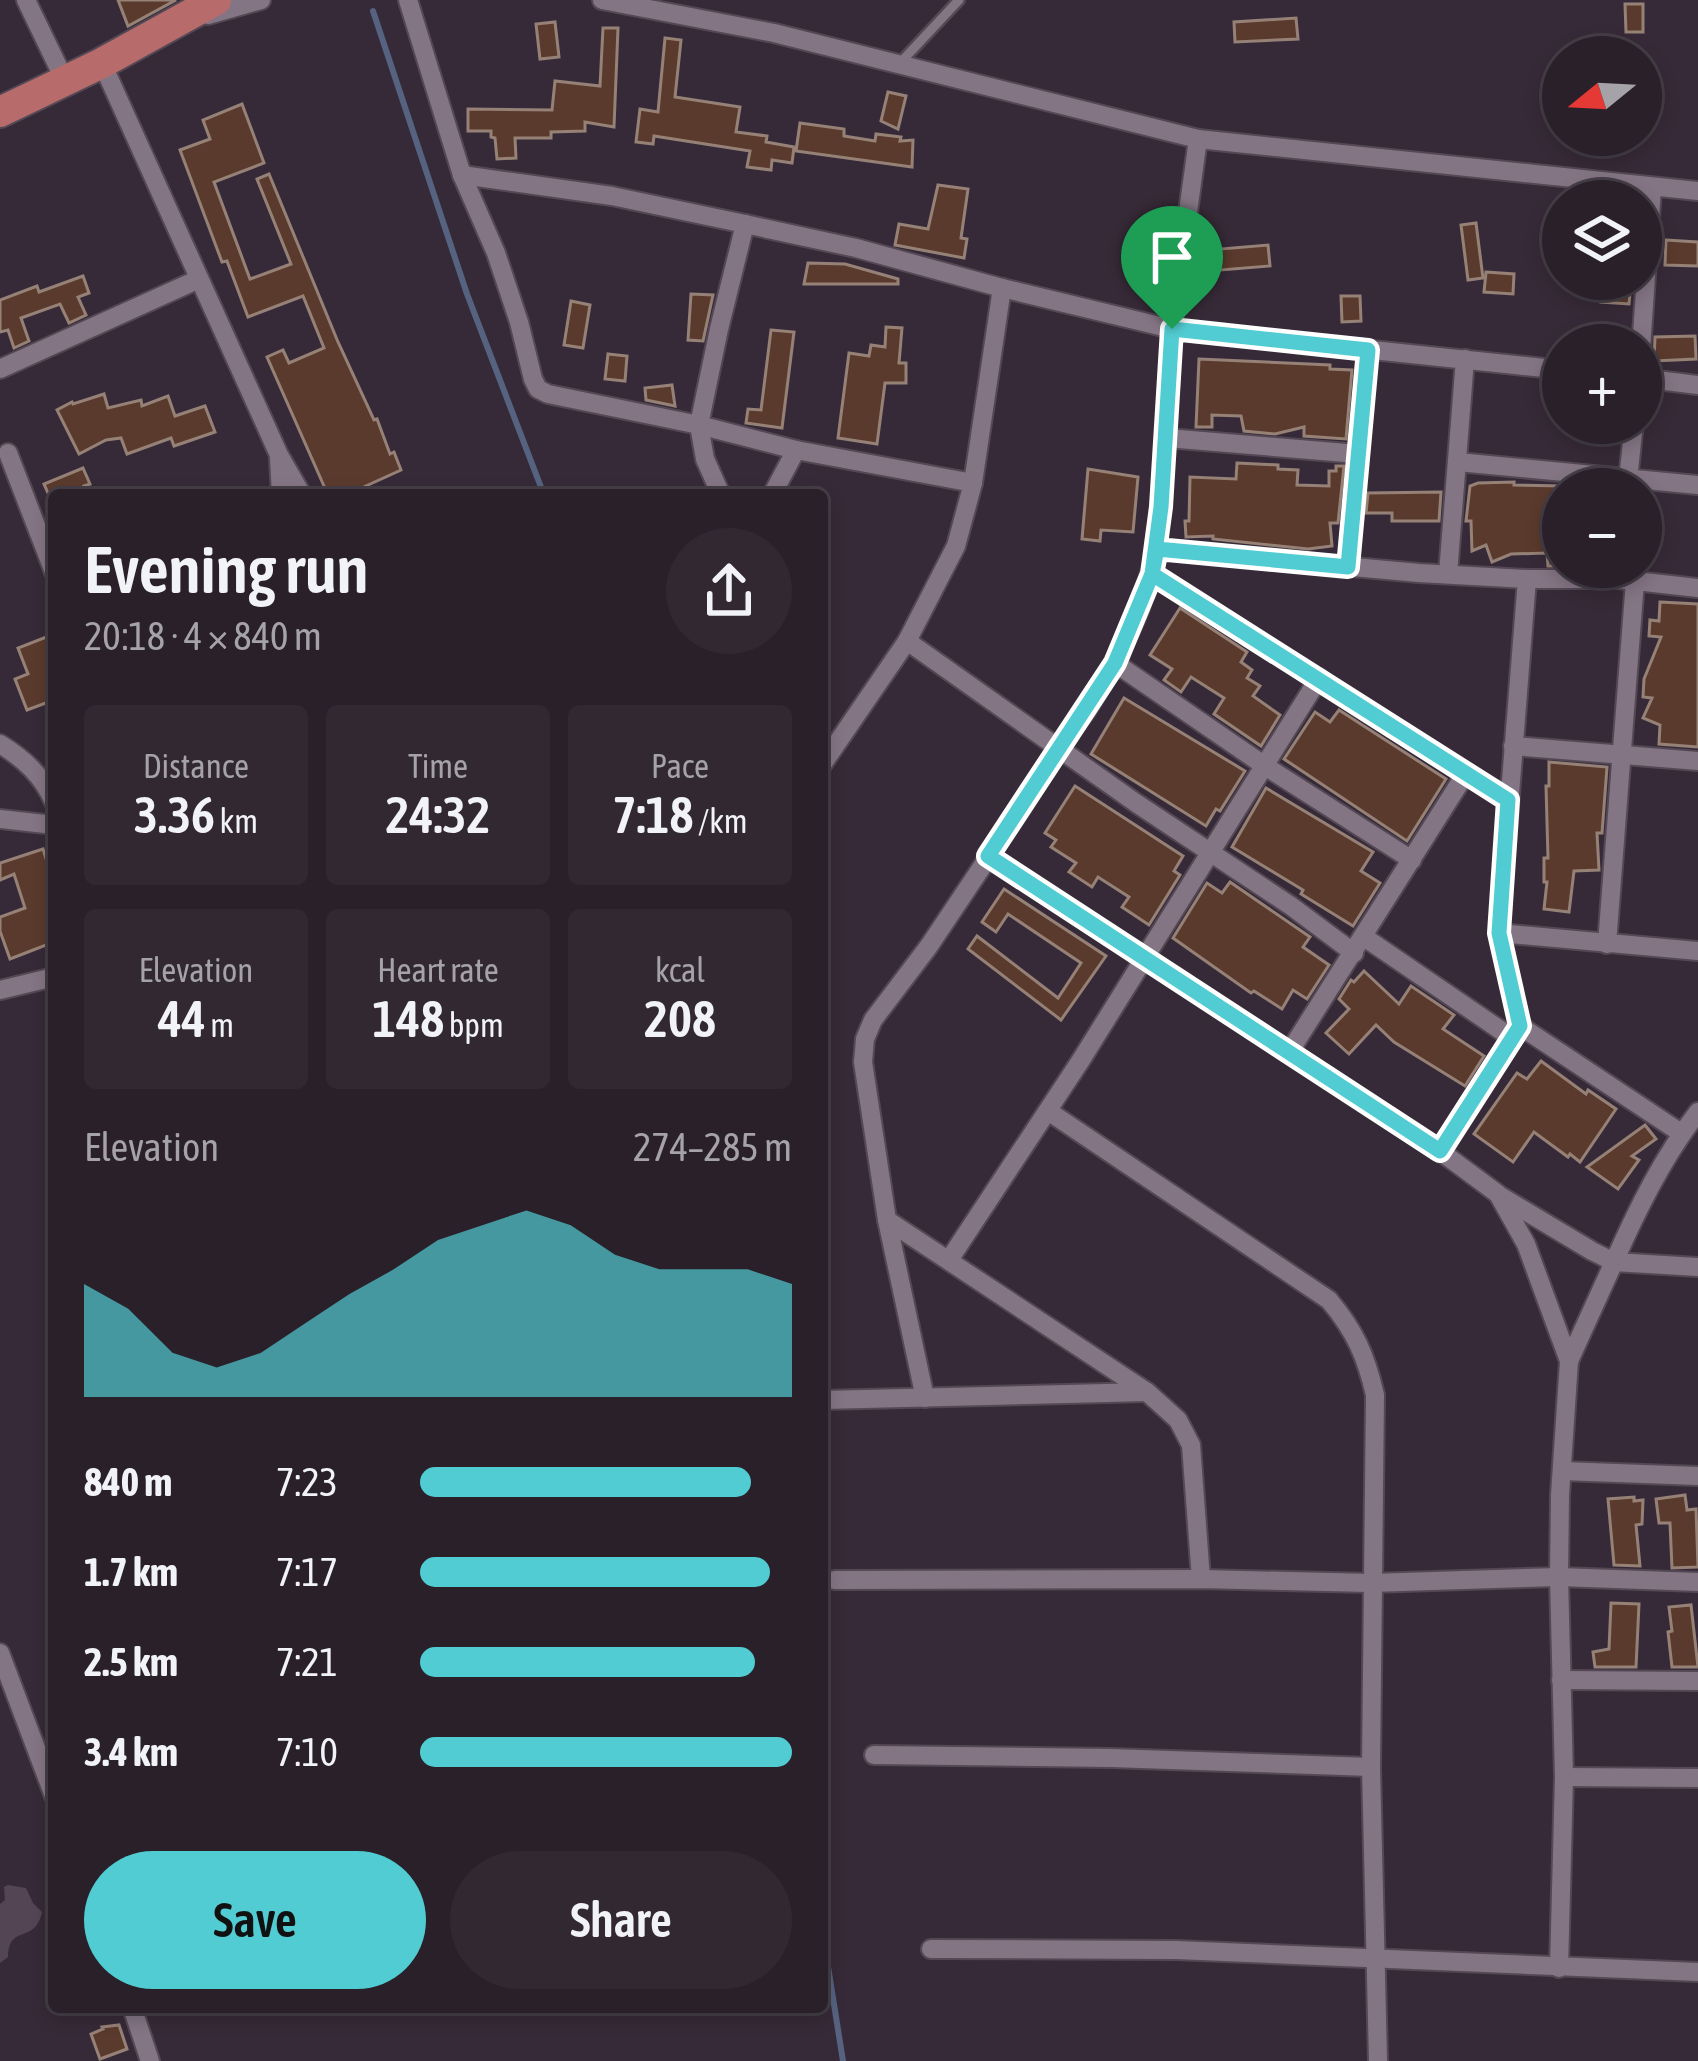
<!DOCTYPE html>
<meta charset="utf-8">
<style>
:root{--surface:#29202a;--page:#312832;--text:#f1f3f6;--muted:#a5a3a8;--line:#453e47;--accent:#51ccd2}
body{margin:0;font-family:"Asap Condensed",sans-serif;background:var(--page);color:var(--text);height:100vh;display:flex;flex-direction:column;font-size:45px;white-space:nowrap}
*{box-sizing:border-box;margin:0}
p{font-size:39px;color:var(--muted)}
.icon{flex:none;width:66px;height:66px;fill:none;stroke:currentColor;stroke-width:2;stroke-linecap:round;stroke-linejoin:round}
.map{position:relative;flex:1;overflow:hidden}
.sheet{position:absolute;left:48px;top:489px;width:780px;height:1524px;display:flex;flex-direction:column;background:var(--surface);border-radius:12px;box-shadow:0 6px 18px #0003,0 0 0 3px var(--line)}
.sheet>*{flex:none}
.needle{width:78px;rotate:252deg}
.fabs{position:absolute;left:1542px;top:36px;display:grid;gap:24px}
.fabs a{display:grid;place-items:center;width:120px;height:120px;border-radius:50%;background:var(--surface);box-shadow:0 6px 18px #0003,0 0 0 3px var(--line);font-size:60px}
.pin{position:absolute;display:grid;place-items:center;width:102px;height:102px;color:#fff;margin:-123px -51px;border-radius:50% 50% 50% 0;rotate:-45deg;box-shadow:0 0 12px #0007}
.pin .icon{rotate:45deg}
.round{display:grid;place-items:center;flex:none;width:126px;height:126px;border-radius:63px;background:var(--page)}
.summary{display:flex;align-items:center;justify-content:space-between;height:204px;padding:0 36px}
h1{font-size:66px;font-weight:600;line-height:90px}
.metrics{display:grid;grid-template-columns:repeat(3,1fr);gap:18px;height:204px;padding:12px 36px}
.metrics div{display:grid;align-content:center;border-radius:12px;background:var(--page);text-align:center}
.metrics b{font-size:51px;font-weight:600}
.metrics small{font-size:33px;font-weight:400}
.metrics p{font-size:33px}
.chart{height:336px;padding:24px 36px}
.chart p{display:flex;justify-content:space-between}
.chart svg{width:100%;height:216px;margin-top:12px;fill:var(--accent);opacity:.7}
.cta{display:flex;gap:24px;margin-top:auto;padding:24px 36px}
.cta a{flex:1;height:138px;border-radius:72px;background:var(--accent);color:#111;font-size:48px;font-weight:600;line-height:138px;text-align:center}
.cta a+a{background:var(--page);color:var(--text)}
ul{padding:0 36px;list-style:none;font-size:39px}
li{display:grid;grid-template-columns:192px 144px 1fr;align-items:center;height:90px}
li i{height:30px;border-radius:15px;background:var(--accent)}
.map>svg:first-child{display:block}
</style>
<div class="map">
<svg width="1698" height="2061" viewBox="0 0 1698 2061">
<rect width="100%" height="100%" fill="#372a38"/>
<path fill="#544555" d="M8,1885L26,1888L33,1903L42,1912C35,1945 9,1923 8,1957L0,1963V1904L5,1900L4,1887Z"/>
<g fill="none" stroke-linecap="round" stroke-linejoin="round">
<g stroke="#556381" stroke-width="6">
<path d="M373,11L467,294L544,495"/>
<path d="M822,1929L843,2061"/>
</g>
</g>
<g fill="#5a3a2c" stroke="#968177" stroke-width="3">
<path d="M118,0H176L128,26Z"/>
<path d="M1625,4H1643V32H1626Z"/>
<path d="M1296,18L1298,39L1235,42L1234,22Z"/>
<path d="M555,22L559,57L540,59L536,24Z"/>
<path d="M603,28H618L614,127L585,122V131L551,132V138H515L516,158L497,159L495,138L491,137V131H468V109L552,110L555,81L600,86Z"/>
<path d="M665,38L681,40L675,97L740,107L736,132L767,136L766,142L794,147L792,163L772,160L771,170L747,167L750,151L654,136L653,144L636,142L640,109L658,112Z"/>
<path d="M888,92L906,96L898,129L881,121Z"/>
<path d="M242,104L264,163L214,182L250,279L291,264L257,179L269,174L338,342L374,420L377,419L390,454L394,452L401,470L346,495H328L267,357L283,350L289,363L324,348L303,296L248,317L227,261L222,262L180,150L210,139L203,120Z"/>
<path d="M800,123L844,129V136L875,141L876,134L901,137L900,141L913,140L912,167L796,151Z"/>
<path d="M938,185L968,189L961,238L967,239L964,258L895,245L899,224L928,229Z"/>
<path d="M1476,223L1483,278L1468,280L1461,225Z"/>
<path d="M1666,240L1698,242V266L1665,265Z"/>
<path d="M1268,245L1270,266L1209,271L1208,250Z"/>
<path d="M808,263L845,264L898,279V284H804Z"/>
<path d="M1486,272L1514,274L1513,294L1484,292Z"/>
<path d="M83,276L89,293L78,297L86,315L69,323L60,304L21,318L29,341L14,348L8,330L0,332V300L37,286L39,292Z"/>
<path d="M1603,282L1631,284L1629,304L1601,302Z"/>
<path d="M691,294L713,295L703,341L688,340Z"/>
<path d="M1341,296H1360L1361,321L1342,322Z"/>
<path d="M571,301L590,305L583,348L564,345Z"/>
<path d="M886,327L902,328L899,363H906V383H885L877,444L838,438L849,353L869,356L871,345L885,347Z"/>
<path d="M771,330L794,332L782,428L746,423L748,409L761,410Z"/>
<path d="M1695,336L1696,359L1654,361L1655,337Z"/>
<path d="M608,354L627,356L625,381L605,379Z"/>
<path d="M1199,359L1330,365V369L1352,370L1346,439L1304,436V427L1275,434L1244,431L1241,416L1212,415V427H1196Z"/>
<path d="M672,385L675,406L646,400L645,388Z"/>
<path d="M104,394L108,408L141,400L142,406L168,396L175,416L205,406L215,432L174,446L171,438L127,454L121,438L106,440L79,454L57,410L72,402L73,404Z"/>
<path d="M1237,463L1278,465V469L1298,470L1297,485L1329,486V471H1336V466H1344L1338,523H1330L1332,546L1308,549L1213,539V536L1186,537L1185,521H1189L1190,477L1236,479Z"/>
<path d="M83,468L90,484L84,486L88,495H54L51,500L44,484Z"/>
<path d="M1088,469L1138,477L1133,532L1101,530L1100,541L1082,539Z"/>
<path d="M1514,482V485L1563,486V566H1548L1547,553L1511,554L1492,562L1486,545L1472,551L1471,521H1466L1470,486L1478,483Z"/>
<path d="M1441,492L1439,521H1392V513H1366L1368,493Z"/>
<path d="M1660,602L1698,604V747L1659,744L1660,725L1643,718L1652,698L1643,697L1644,679L1661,637L1649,636L1650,620L1659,621Z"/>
<path d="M1180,608L1247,652L1241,662L1252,670L1247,678L1260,686L1253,696L1280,715L1261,746L1214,714L1224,698L1191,677L1181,692L1164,680L1172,669L1150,655Z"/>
<path d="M54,634V700L27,710L15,679L28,674L18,648Z"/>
<path d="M1124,698L1245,771L1220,811L1216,809L1206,826L1091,754Z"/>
<path d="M1339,710L1446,779L1407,841L1284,759L1315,712L1330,722Z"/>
<path d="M1549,762L1607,767L1602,833H1597L1599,870L1574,871L1569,912L1544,909L1547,882H1544V858H1548L1546,786H1549Z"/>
<path d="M1075,786L1183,856L1174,871L1180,875L1149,925L1122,907L1129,897L1098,877L1092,887L1069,872L1076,863L1051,847L1056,840L1045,833Z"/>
<path d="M1266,788L1373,852L1361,871L1380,883L1353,926L1301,894L1303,890L1232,847Z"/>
<path d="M43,849L54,884V942L10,959L0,931V917L25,908L14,874L0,880V863Z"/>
<path d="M1230,882L1310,937L1303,947L1329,965L1307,999L1293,990L1282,1009L1254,991L1251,993L1173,938L1207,883L1222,893Z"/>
<path d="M1004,889L1106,956L1061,1020L968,949L977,936L1058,998L1081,963L1008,914L996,932L982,922Z"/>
<path d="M1364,971L1399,1004L1411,986L1454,1015L1443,1029L1484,1056L1465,1086L1394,1042L1376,1025L1349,1054L1326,1033L1349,1009L1339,999L1351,980L1354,982Z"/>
<path d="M1541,1061L1586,1094L1588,1090L1616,1109L1580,1162L1570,1154L1568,1157L1534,1132L1513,1162L1474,1134L1517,1073L1527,1079Z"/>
<path d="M1645,1125L1656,1139L1632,1156L1639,1160L1618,1189L1587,1167Z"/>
<path d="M1685,1495L1687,1510L1696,1509L1698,1567L1672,1568L1670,1523H1659L1656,1499Z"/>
<path d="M1634,1497V1501L1643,1500L1642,1524L1636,1525L1640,1566L1614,1565L1608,1499Z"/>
<path d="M1611,1603L1639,1604L1636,1667H1595L1593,1652L1609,1649Z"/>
<path d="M1691,1605L1698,1667H1672L1668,1632L1672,1631L1669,1607Z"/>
<path d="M119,2025L127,2049L100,2059L91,2034L103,2029L102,2027Z"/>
</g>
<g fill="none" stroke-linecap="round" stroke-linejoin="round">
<defs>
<path id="service" d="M900,63L959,0"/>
<g id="minor">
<path d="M26,0L65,81"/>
<path d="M408,0L462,175L496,253L519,322L533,379L538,389L548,394L699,425L796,450L973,483"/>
<path d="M602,0L774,33L1198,139L1698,191"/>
<path d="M208,15L261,0"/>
<path d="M102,63L279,455L302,495"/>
<path d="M462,175L612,196L745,224L856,248L1002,288L1172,329L1563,370"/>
<path d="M1641,349L1652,188"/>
<path d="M0,369L199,279"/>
<path d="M1641,378L1698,385"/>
<path d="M1167,438L1358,454"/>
<path d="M8,453L54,572"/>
<path d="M279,458L281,495"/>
<path d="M1458,462L1698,485"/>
<path d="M1627,489L1634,423"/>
<path d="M721,495L705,459L699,425L719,329L745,224"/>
<path d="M772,495L796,450"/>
<path d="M1157,549L1419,573L1527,579H1618L1698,588"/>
<path d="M1348,567L1368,350"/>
<path d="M1152,574L1508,800"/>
<path d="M1448,574L1465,359"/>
<path d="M1527,579L1499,933L1520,1026L1681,1133"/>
<path d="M907,641L1136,803L1291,906L1354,953"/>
<path d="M1115,663L1265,766L1412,860"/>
<path d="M0,744C24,759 42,775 54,802"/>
<path d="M1513,746L1698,761"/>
<path d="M822,765L907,641L956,546L973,483L1002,288"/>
<path d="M0,819L54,825"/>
<path d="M988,857L1440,1151L1498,1194L1526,1244L1569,1361L1560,1495L1559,1577L1564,1777L1559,1968"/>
<path d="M1499,933L1698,951"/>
<path d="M1364,937L1512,1038"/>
<path d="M1607,944L1635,581"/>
<path d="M0,990L54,977"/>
<path d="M1290,1051L1466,773"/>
<path d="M1048,1111L1329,1300C1355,1331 1366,1356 1375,1395L1371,1767L1378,2061"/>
<path d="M1440,1151L1517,1030"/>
<path d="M1502,1197L1592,1251L1614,1262C1637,1210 1663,1157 1698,1112"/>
<path d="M887,1220L1147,1392L1178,1420L1191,1445L1201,1579"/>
<path d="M949,1260L1081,1060L1319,678"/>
<path d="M1569,1361L1614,1262L1698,1267"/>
<path d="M925,1398L887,1220L863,1062L865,1039L873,1020L929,946L1020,810L1059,746L1086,711L1115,663L1139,611L1157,549L1172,329L1198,139"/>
<path d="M822,1400L1147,1392"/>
<path d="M1562,1471L1698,1476"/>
<path d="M835,1580L1201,1579L1371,1583L1559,1577L1698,1582"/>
<path d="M0,1653L54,1796"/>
<path d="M1561,1680L1698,1681"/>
<path d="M874,1755L1111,1758L1371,1767"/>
<path d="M1564,1777L1698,1778"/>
<path d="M931,1949L1176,1950L1698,1972"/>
<path d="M132,2007L150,2061"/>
</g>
<path id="primary" d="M0,112L102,63L216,0"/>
</defs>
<use href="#service" stroke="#534854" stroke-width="14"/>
<use href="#minor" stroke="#534854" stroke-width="22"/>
<use href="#primary" stroke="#534854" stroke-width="34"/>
<use href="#service" stroke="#847585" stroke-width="9"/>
<use href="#minor" stroke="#847585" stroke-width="18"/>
<use href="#primary" stroke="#b86b6b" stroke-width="30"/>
</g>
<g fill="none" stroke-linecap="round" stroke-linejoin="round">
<defs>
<path id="route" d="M1172,329L1161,507L1152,574L1115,663L988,856L1440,1151L1520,1026L1499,933L1508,800L1152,574L1157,549L1348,567L1368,350L1172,329"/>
</defs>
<use href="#route" stroke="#fff" stroke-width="24"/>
<use href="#route" stroke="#51ccd2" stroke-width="15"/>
</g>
</svg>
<div class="fabs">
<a><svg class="needle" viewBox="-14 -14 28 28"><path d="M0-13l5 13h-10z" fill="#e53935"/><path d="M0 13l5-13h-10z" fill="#a5a3a8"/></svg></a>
<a><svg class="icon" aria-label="layers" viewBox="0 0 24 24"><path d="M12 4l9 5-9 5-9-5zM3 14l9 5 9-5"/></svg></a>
<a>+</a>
<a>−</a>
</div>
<div class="pin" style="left:1172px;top:329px;background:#1e9e55"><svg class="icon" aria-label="arrive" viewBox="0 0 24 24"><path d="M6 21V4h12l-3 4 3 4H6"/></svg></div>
<section class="sheet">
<div class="summary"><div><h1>Evening run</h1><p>20:18 · 4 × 840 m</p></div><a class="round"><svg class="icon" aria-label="share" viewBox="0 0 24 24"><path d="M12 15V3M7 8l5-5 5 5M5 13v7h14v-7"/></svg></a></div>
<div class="metrics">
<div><p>Distance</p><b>3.36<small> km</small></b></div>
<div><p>Time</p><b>24:32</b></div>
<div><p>Pace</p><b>7:18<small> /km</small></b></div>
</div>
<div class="metrics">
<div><p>Elevation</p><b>44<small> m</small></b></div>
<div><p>Heart rate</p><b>148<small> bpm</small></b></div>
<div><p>kcal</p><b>208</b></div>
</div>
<div class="chart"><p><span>Elevation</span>274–285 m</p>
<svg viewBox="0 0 160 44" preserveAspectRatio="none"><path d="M0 44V21L10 26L20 35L30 38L40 35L50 29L60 23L70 18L80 12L90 9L100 6L110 9L120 15L130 18L140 18L150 18L160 21V44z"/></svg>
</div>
<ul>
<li><b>840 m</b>7:23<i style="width:89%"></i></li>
<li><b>1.7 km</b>7:17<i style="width:94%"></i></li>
<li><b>2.5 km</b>7:21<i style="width:90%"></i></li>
<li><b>3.4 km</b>7:10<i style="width:100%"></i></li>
</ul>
<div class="cta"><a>Save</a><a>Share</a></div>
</section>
</div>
